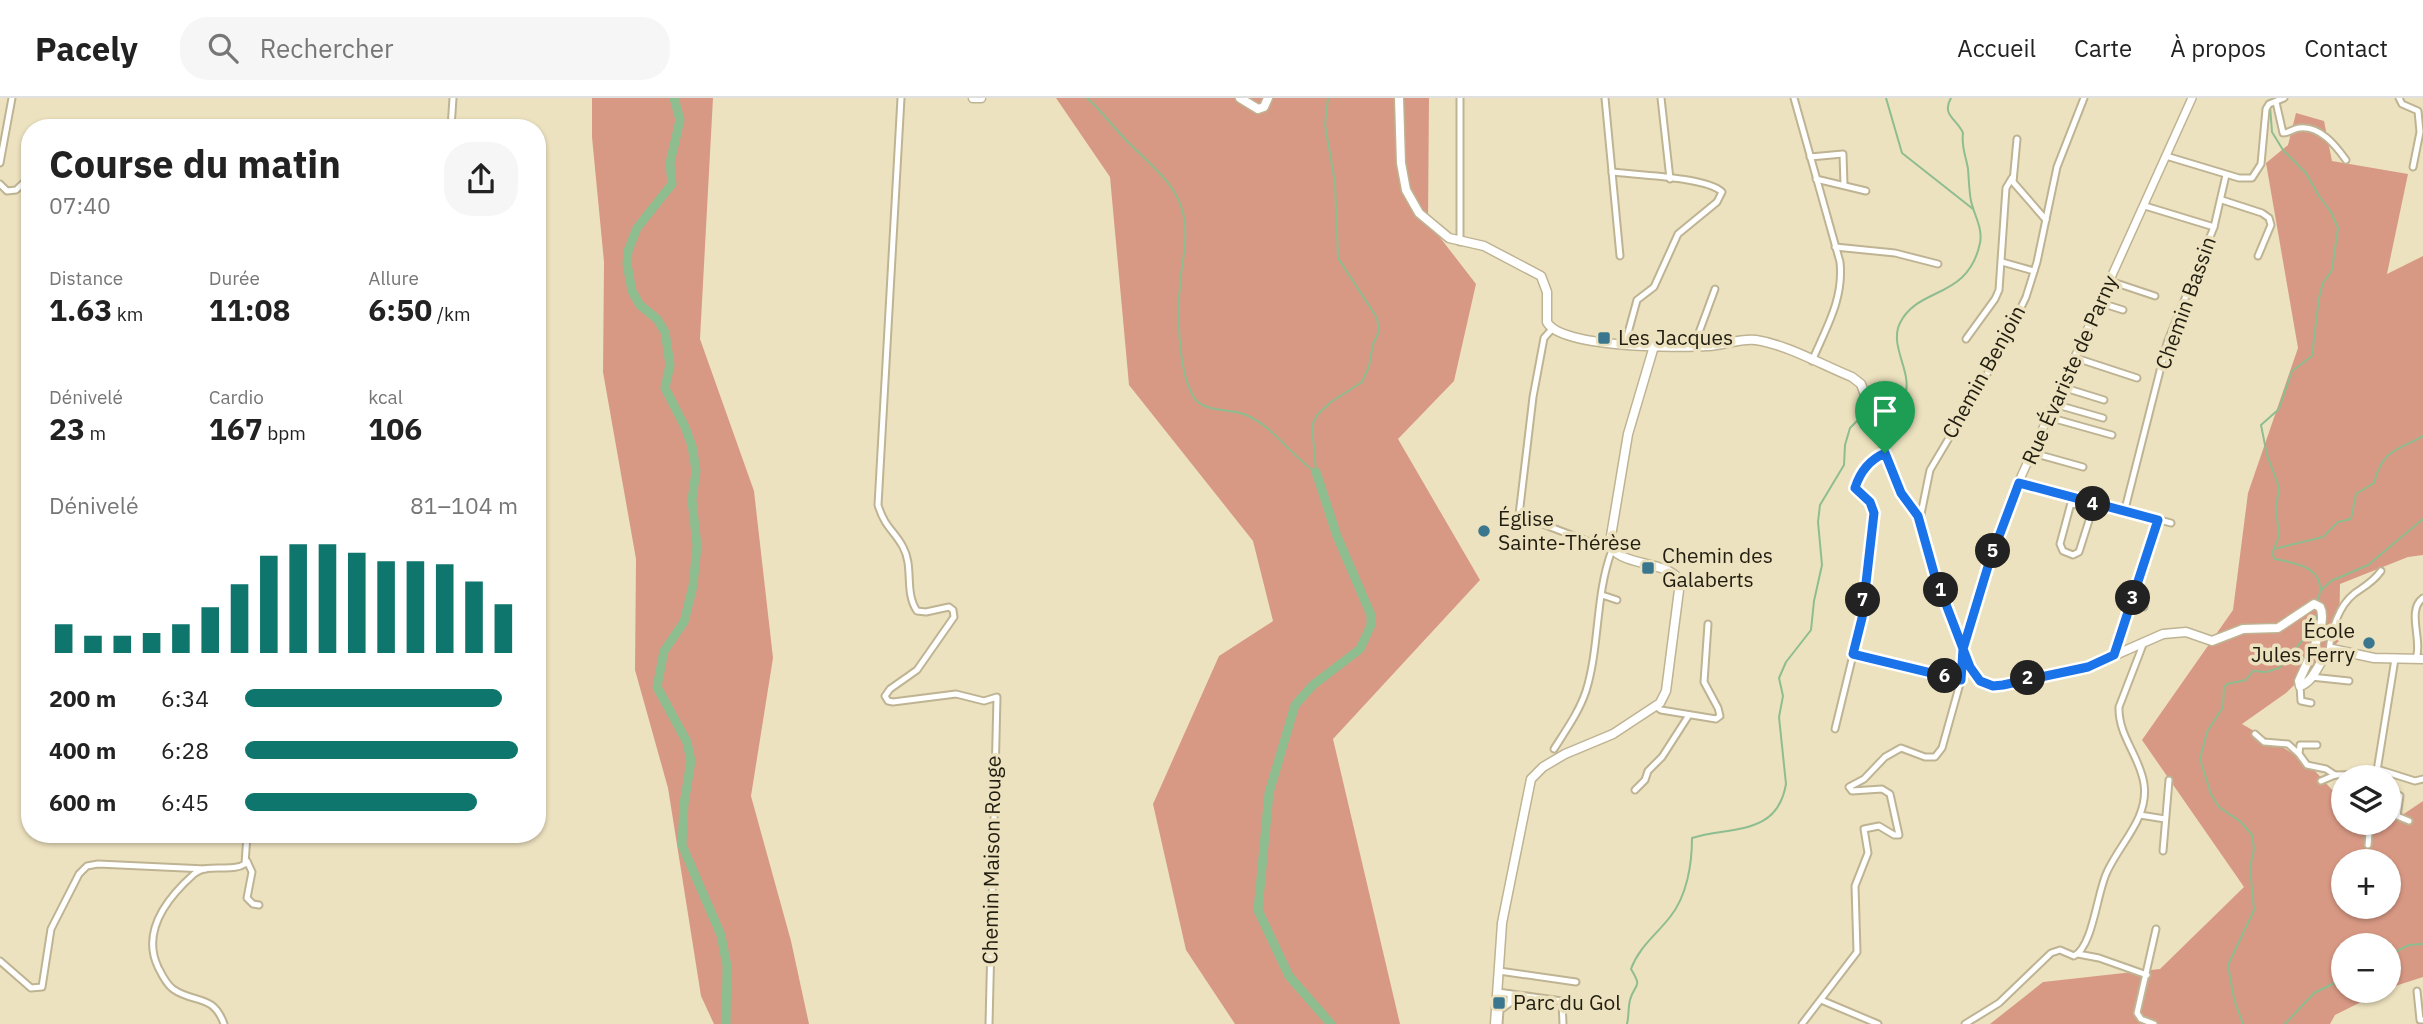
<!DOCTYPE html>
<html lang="fr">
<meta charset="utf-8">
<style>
:root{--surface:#fff;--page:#f6f6f6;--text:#222;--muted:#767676;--line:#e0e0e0;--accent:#0f766e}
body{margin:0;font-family:"IBM Plex Sans",sans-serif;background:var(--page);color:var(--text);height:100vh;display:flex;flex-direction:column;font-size:26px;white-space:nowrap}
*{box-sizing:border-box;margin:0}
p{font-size:23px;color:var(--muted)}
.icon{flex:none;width:38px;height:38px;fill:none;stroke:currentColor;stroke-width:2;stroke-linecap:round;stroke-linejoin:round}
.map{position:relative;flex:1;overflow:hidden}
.details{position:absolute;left:21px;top:21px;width:525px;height:724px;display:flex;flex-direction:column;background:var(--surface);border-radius:28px;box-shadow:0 2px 5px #0004}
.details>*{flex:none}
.buttons{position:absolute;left:2331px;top:667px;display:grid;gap:14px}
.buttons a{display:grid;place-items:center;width:70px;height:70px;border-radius:50%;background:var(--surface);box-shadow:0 2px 5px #0004;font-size:35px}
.pin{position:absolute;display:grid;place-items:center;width:60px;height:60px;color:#fff;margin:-72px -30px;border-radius:50% 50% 50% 0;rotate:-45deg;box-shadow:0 0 7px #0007}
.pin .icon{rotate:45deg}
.km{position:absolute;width:35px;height:35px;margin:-18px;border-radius:50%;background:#222;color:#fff;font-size:19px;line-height:35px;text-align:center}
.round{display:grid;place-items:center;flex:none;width:74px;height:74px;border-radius:28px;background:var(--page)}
.head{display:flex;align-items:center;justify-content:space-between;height:119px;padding:0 28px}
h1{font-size:38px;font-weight:800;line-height:52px}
.metrics{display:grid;grid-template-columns:repeat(3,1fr);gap:10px;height:119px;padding:7px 28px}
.metrics div{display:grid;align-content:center}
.metrics b{font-size:30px;font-weight:800}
.metrics small{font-size:19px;font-weight:400}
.metrics p{font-size:19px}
.chart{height:196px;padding:14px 28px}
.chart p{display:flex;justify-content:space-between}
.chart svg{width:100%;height:126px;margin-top:7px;stroke:var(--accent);stroke-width:6}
ul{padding:0 28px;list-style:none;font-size:23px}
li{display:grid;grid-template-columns:112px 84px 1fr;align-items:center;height:52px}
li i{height:18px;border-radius:9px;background:var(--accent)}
header{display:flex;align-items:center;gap:42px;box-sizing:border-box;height:98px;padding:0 35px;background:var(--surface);border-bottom:2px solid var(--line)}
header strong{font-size:33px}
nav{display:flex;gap:38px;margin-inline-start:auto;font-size:24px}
.search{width:490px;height:63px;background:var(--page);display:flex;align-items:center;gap:18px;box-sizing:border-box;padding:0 24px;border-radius:28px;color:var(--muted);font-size:26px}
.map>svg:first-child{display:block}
</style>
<header>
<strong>Pacely</strong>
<div class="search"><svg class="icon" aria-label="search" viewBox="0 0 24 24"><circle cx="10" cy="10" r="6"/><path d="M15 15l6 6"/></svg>Rechercher</div>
<nav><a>Accueil</a><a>Carte</a><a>À propos</a><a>Contact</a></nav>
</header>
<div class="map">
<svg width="2423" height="926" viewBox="0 0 2423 926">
<rect width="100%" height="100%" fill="#ede2bf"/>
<g fill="#d89984" fill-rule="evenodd">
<path d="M592,0H713L700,241L754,393L773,560L751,698L791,843L809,926H714L701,898L668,690L635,572L636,461L603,274L604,164L592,39Z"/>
<path d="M1056,0H1429L1428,124L1476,186L1454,283L1398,341L1480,482L1333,641L1400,926H1235L1186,852L1153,706L1219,558L1273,523L1253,443L1129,287L1110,79Z"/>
<path d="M2296,15L2324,23L2332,63L2408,76L2387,176L2423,158V457L2408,459L2340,486L2339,543L2286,595L2242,626L2306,663L2343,704V724L2362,725L2374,736L2423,703V879L2389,890V847H2343V892L2383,893L2335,917L2330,926H1990L2043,884L2160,871L2244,789L2142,642L2233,512L2248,395L2298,250L2266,65L2288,47ZM2343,763H2389V808H2343Z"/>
</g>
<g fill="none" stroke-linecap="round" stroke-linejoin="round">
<g stroke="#8ebd90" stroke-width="2">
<path d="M1087,0C1102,13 1113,29 1127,43C1146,63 1172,82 1181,108C1189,130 1184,155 1181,177C1177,209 1177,269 1193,298C1202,315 1230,310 1246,317C1275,329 1290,358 1316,374"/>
<path d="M1886,0L1902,55L1973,111"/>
<path d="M2270,8L2272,34L2283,52L2306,75L2319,98L2331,114L2338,130L2332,172L2323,185L2319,200L2312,258L2292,273L2279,311L2261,327L2267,357L2279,389L2276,410L2279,438L2272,456L2275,461C2291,464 2321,468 2320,492C2320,496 2318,500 2319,504"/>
<path d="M1876,321C1938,296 1884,257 1900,225C1918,188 1968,202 1980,145C1983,130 1974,117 1971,103C1969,93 1969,82 1968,71C1966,58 1961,49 1963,35C1957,21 1941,17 1951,0"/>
<path d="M1316,373L1312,327L1318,316L1331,304L1362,284L1369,268L1373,246L1379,234L1377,220L1338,160L1335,85L1325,27L1328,0"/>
<path d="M2274,451L2323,439L2338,424L2351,421L2356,396L2374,385C2383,351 2396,353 2423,338"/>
<path d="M2320,493L2331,483L2368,467L2423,421"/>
<path d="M2389,857L2409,847L2423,846"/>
<path d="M1627,926C1629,918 1628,910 1630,902C1635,884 1643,891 1631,871C1639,849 1656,837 1670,819C1687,798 1692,766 1692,740C1730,728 1777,739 1786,686L1779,619L1783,598L1779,580L1786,564L1811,532L1814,503L1822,467L1818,424L1820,407L1844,367L1845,347L1850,330L1861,319L1868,318"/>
<path d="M2243,926L2234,901L2228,867L2254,812L2250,770L2254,751L2252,737L2241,724L2219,709L2211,696L2200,661L2207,634L2223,609L2224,589L2227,586L2246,582L2253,573L2266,574L2279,570L2311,532L2318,516"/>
<path d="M2285,926L2314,895L2343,881"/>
</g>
<g stroke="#8ebd90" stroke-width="9">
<path d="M674,0L680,22L670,65L672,86L637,130L628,153L627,166L632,193L640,207L657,221L665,234L670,267L665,290L685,329L692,348L696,373L692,402L697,448L693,488L684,524L664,553L657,589L687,644L691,663L684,706L682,747L721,837L727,868L726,926"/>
<path d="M1316,374L1337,438L1371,517V527L1360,551L1313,587L1295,607L1269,695L1258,812L1289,878L1331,926"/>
</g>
<defs>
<g id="minor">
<path d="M901,0L878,407C885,430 894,432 903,449C914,469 904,494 917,513L926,514L949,509L953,512L954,519L917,572L890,591L885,598L888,603L893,604L956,596L984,603L997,599L989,926"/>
<path d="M1605,0L1620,158"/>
<path d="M1661,0L1670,81"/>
<path d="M1794,0L1840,164C1844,201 1826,230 1812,263"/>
<path d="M2399,0L2402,6L2418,13L2420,34L2413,69"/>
<path d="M2276,4L2283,35C2290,35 2292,31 2299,30C2320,27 2336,48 2346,62"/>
<path d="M451,30L453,0"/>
<path d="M2017,41L2013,84L2046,122"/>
<path d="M2166,58L2239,80H2252L2261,66L2266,11L2269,6L2284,0"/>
<path d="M1810,59L1843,56L1844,87"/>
<path d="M0,65L12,0"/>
<path d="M1612,74C1636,77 1707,79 1722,94L1717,104L1678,136L1654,189L1637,202L1625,246"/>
<path d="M1816,81L1866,93"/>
<path d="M0,86L7,93L16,92L30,79"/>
<path d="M2222,102L2262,115L2269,120L2271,127L2258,158"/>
<path d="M2145,108L2214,129"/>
<path d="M1460,144V0"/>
<path d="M1835,149L1895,155L1938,166"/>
<path d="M2002,164L2034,173"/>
<path d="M2110,183L2155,198"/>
<path d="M2101,205L2123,212"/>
<path d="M1552,231L1544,240L1533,299L1519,417L1613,453"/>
<path d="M1966,241L1995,201L1999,192L2006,90L2012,80"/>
<path d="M1694,248L1715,191"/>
<path d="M2076,260L2137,280"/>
<path d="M2062,289L2104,302"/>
<path d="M2054,306L2103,320"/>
<path d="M2048,319L2112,337"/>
<path d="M2033,355L2083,369"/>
<path d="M2019,385L2171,425"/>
<path d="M2071,405L2092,413L2079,454L2073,457L2063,453L2060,446L2071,405L2072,400"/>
<path d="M2124,415L2167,245L2214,129L2226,77"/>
<path d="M1920,421L1930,372L1999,256L2026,199L2037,164L2057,69L2084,0"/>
<path d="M1602,497L1617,502"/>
<path d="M2131,505L2144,509"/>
<path d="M2329,553C2331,533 2338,508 2355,495C2365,488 2373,484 2381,473"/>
<path d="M1853,556L1961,582"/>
<path d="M2114,557L2158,422"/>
<path d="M2416,560C2423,543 2406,512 2423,500"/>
<path d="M2311,579L2349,583"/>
<path d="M2300,588L2301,603L2311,605"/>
<path d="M1655,608L1661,612L1716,621L1720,618L1718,610L1704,584L1708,526"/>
<path d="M1835,631L1862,520L1874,415L1870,405L1855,390C1861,374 1869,362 1885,355"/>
<path d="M2255,636L2264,644L2288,646L2299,656"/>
<path d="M2317,647H2300L2299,656L2307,667L2326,671L2335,677"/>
<path d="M1554,651C1566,632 1579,614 1586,593C1600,548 1595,497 1612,452"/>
<path d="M2377,671L2415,683L2423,681"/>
<path d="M2376,679L2395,561"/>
<path d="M2321,683L2335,677L2376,676"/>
<path d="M1635,692L1645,682L1648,673L1662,659L1689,617"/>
<path d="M2389,692L2400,698L2397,718L2409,723"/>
<path d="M2140,717L2165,721"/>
<path d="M2368,747L2370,724"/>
<path d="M2163,753L2169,682"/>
<path d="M247,763L252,774L247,800L253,806L259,807"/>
<path d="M2078,856L2099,860L2147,877"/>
<path d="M0,863L31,890L42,889L51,831L79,776L87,768L98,766L206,771"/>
<path d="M1499,873L1576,884"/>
<path d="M2417,893L2420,922H2423"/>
<path d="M1498,894L1562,903L1563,926"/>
<path d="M1821,902L1878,926"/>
<path d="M224,926C213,895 194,906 173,891C166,886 162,877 158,869C141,833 167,800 194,776C208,764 231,775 245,766L247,737"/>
<path d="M1499,926L1500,912L1510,905V896"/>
<path d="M1802,926L1857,854L1855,788L1868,755L1864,731L1879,728L1894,737H1899L1890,696L1882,691L1852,693L1849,689L1864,681L1885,659L1901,650L1925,659H1935L1942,650L1961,582L1964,558"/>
<path d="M1965,926L1999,905L2051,855L2060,852L2074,858C2093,849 2097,794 2107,774C2120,745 2149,720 2144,686C2140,658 2118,638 2119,609L2144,544"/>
<path d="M2154,926L2141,921L2137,915L2156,831"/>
</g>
<path id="tertiary" d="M1963,551L1989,465L2020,381L2192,0"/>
<g id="secondary">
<path d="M973,0H981"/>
<path d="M1240,0L1258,11L1264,9L1268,0"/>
<path d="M1399,0L1401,65L1406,92L1419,115L1449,140L1484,148L1541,178L1547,194V224C1560,250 1679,250 1708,248C1725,247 1740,240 1756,242C1788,247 1822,267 1852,279L1861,286L1901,395L1918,418L1934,475L1970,569C1978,583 1987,588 2003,587L2088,569L2163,536L2186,534L2212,543L2243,531L2278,530L2314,506L2320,509C2329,525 2306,566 2299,583L2300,588C2316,583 2319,560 2332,551L2374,560L2423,561"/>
<path d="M1495,926L1502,825L1531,681L1543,669L1565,656L1613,636L1660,605L1666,593L1679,492L1677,479C1661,462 1614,468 1610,444L1628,336L1654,248"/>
</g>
</defs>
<use href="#minor" stroke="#beb392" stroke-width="9"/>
<use href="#tertiary" stroke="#beb392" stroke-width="10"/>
<use href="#secondary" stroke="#beb392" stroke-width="11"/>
<use href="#minor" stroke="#fff" stroke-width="5"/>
<use href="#tertiary" stroke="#fff" stroke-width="7"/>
<use href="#secondary" stroke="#fff" stroke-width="8"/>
</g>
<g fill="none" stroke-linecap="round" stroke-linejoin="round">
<defs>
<path id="route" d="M1885,355L1901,395L1918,418L1934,475L1970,569L1980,583L1993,588L2003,587L2088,569L2114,557L2158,422L2019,385L1989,465L1963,551L1961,582L1853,556L1862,520L1874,415L1870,404L1855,390C1860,374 1869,362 1885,355"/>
</defs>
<use href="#route" stroke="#fff" stroke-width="14"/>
<use href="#route" stroke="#1a73e8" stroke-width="9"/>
</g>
<g fill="#3a778e" stroke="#ede2bf" stroke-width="2.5">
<rect x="1597" y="233" width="14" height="14" rx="3.5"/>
<circle cx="1484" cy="433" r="7"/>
<rect x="1641" y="463" width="14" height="14" rx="3.5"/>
<circle cx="2369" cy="545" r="7"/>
<rect x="1492" y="898" width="14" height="14" rx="3.5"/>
</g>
<g text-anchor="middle" stroke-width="7" stroke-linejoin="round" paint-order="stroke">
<g font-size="21" fill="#211d10" stroke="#ede2bf">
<text transform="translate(2186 205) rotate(-70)" y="7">Chemin Bassin</text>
<text transform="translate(2070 272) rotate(-66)" y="7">Rue Évariste de Parny</text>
<text transform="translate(1984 274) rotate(-61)" y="7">Chemin Benjoin</text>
<text transform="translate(992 762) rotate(-89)" y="7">Chemin Maison Rouge</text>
</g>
<g font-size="21" fill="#211d10" stroke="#ede2bf" text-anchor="start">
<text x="1618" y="247">Les Jacques</text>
<text x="1498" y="428">Église<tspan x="1498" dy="24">Sainte-Thérèse</tspan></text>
<text x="1662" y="465">Chemin des<tspan x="1662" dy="24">Galaberts</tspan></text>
<text x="2355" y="540" text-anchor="end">École<tspan x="2355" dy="24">Jules Ferry</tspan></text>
<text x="1513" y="912">Parc du Gol</text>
</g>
</g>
</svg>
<div class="buttons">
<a><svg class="icon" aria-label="layers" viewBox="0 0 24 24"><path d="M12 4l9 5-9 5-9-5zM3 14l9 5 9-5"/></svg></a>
<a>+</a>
<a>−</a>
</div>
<div class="pin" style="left:1885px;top:355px;background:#1e9e55"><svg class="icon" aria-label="arrive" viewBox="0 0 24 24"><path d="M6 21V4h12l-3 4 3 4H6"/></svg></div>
<b class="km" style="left:1941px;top:492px">1</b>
<b class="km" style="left:2028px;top:580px">2</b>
<b class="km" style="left:2133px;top:500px">3</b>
<b class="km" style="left:2093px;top:406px">4</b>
<b class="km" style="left:1993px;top:453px">5</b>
<b class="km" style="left:1945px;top:578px">6</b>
<b class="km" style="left:1863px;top:502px">7</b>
<section class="details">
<div class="head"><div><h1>Course du matin</h1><p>07:40</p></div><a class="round"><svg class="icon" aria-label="share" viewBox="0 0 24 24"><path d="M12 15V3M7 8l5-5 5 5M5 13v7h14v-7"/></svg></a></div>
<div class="metrics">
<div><p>Distance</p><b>1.63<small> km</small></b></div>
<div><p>Durée</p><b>11:08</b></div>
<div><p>Allure</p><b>6:50<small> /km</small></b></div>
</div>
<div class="metrics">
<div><p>Dénivelé</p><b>23<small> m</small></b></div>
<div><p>Cardio</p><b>167<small> bpm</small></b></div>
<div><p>kcal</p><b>106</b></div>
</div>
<div class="chart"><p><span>Dénivelé</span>81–104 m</p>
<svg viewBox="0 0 160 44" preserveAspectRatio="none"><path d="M5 44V34M15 44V38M25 44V38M35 44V37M45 44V34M55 44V28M65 44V20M75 44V10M85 44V6M95 44V6M105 44V9M115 44V12M125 44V12M135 44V13M145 44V19M155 44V27"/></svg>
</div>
<ul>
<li><b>200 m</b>6:34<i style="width:94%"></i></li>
<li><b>400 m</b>6:28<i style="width:100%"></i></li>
<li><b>600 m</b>6:45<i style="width:85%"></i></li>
</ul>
</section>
</div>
